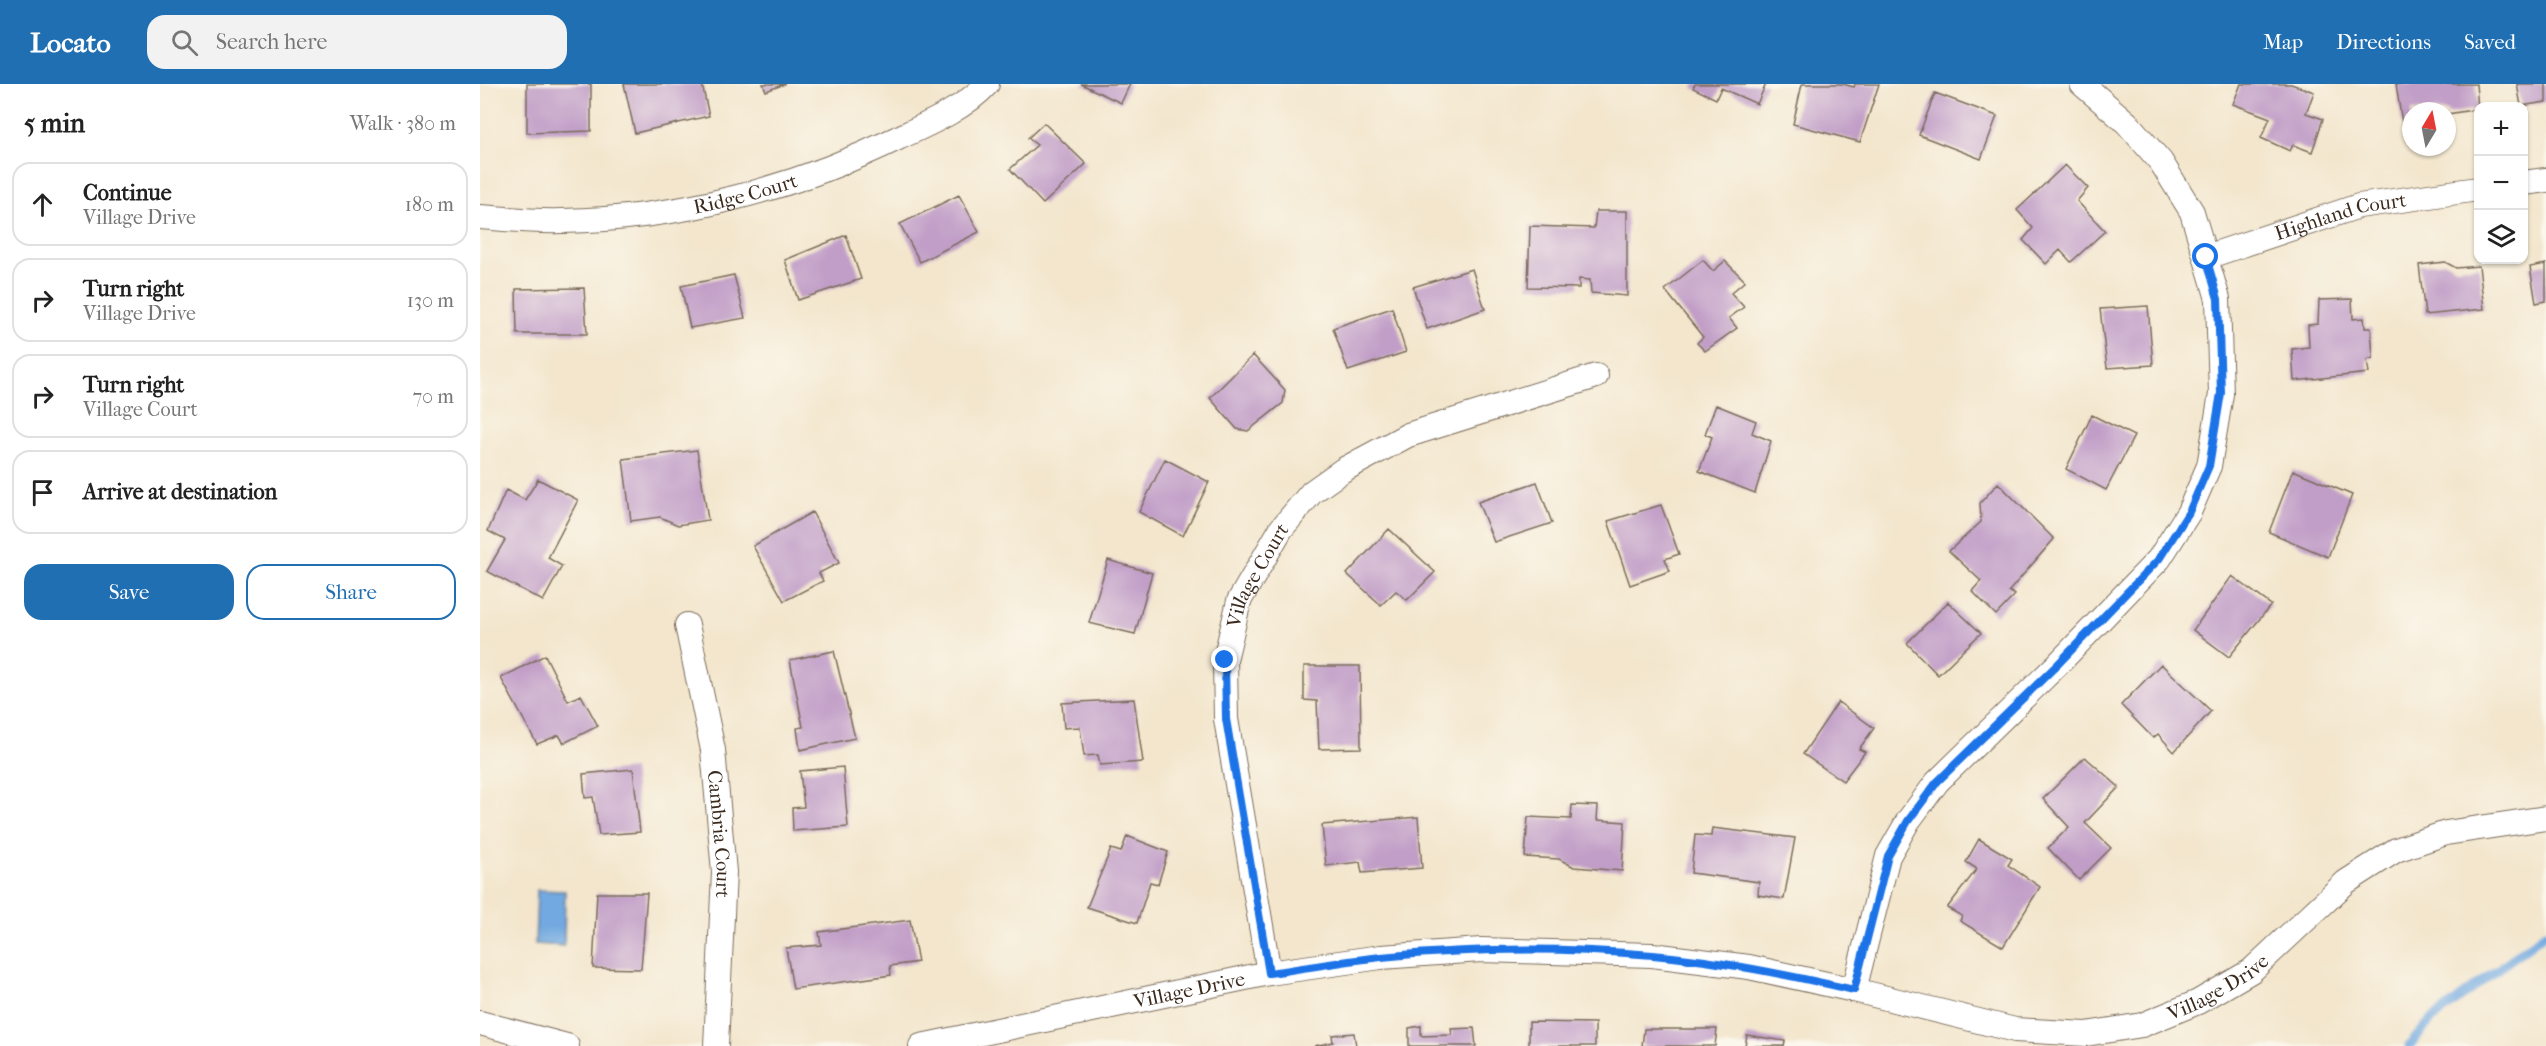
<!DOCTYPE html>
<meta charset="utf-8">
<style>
:root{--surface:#fff;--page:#f2f2f2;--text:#222;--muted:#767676;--line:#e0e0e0;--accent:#1f6fb2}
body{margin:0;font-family:"IM FELL French Canon",serif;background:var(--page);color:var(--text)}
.controls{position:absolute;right:18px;top:18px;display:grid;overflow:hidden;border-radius:12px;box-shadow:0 2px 4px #0004}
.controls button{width:54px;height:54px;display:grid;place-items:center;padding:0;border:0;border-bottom:2px solid var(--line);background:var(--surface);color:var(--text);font:30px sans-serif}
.compass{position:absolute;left:1922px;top:18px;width:54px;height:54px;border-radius:50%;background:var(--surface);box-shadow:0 2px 4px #0004;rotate:10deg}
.stop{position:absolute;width:18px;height:18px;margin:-14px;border:4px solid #1a73e8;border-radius:50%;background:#fff}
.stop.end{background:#1a73e8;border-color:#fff;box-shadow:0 2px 6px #0008}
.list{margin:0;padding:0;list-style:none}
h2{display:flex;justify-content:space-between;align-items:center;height:78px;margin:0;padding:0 24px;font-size:26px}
h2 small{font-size:20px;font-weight:400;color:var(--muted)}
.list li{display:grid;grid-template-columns:39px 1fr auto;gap:18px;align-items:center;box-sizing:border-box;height:84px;margin:0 12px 12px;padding:0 12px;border:2px solid var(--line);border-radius:18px}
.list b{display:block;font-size:22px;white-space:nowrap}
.list p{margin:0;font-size:20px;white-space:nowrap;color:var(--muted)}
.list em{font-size:20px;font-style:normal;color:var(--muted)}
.actions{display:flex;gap:12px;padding:18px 24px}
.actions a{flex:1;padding:14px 0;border:2px solid var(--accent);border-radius:18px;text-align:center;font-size:21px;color:var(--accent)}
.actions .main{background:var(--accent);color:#fff}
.icon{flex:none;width:33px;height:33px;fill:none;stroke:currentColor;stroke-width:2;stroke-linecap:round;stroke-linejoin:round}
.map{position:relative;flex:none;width:2066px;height:962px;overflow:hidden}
header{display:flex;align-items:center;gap:36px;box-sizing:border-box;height:84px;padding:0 30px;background:var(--accent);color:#fff}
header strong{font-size:28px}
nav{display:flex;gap:33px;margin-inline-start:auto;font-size:21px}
.search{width:420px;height:54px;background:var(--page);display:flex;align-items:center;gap:15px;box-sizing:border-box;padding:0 21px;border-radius:18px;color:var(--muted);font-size:22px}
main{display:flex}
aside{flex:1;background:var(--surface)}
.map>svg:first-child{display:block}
.water{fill:#71a9e0;stroke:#566a7f;stroke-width:1.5}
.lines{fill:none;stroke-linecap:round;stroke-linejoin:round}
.stream{stroke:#71a9e0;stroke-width:9}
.building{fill:#c19ec7}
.minor-casing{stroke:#7b6c5b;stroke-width:26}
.minor{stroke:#fff;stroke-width:24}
.route{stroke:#1a73e8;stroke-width:8}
.labels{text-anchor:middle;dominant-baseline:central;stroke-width:5;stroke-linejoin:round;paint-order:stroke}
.street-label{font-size:20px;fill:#3b2a1e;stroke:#fbf7ec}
</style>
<header>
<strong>Locato</strong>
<div class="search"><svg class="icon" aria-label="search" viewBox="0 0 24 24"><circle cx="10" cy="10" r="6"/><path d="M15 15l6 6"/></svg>Search here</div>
<nav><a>Map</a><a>Directions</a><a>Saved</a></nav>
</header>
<main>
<aside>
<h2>5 min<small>Walk · 380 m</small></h2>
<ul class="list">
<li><svg class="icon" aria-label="ahead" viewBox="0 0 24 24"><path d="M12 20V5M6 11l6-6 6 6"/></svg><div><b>Continue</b><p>Village Drive</p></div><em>180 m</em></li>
<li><svg class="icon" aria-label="right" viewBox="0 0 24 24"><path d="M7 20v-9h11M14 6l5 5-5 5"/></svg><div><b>Turn right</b><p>Village Drive</p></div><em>130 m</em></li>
<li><svg class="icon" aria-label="right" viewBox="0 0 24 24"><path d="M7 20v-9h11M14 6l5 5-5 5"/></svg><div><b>Turn right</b><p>Village Court</p></div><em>70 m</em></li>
<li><svg class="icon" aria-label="arrive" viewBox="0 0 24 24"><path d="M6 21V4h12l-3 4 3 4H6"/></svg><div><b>Arrive at destination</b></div></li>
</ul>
<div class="actions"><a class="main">Save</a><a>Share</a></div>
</aside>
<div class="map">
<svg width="2066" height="962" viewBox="0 0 2066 962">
<rect width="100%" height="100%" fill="#fbf7ec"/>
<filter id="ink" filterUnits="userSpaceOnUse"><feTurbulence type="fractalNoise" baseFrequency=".0167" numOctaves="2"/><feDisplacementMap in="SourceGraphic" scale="12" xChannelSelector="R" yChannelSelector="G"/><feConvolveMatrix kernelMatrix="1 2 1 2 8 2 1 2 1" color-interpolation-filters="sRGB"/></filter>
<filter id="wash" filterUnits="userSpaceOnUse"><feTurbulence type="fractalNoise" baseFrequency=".008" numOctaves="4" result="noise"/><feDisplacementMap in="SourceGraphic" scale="24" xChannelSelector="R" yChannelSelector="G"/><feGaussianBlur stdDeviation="1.35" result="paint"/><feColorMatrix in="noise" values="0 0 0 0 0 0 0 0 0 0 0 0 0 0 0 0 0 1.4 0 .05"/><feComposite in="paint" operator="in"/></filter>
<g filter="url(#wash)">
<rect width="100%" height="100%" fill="#f3e6cd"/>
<path class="water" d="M57,806l28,1 -1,55 -29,-2z"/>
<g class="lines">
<path class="stream" d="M1929,962l22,-26 115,-87"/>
</g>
<g id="blocks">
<path class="building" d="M47,0h64v47l-64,2z
M144,0h78l7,32 -74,17z
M283,0h22l-19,7z
M601,0h49l-9,19z
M1215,0h71l-9,20 -36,-16 -5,11 -23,-11z
M1322,0h41l11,3 1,-3h24l-19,58 -67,-18z
M1761,0h50l23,8 -8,21 17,6 -11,33 -19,-7 -3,6 -29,-13 9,-20 -37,-14z
M1916,0h80l2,25 -31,5v-3h-36v10l-9,2z
M2037,0h29v18l-25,4z
M1455,9l62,23 -16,43 -62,-24z
M564,39l42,41 -43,40 -33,-35 27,-24 -9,-7z
M1585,81l23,23 -11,13 28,30 -34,31 -11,-12 -14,14 -23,-24 10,-12 -16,-18z
M479,111l20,37 -59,30 -20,-38z
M1116,127h31v85l-36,-3 -1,-13 -11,-1v9l-51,-1 2,-61 64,2z
M366,151l15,44 -63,21 -13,-40z
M1223,176l10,11 12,-10 20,20 -14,12 13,14 -15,11 8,10 -32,23 -8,-8 6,-6 -38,-47z
M1965,178l11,6 23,-2 5,43 -59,6 -6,-50z
M2066,180v37l-10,2 -6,-36z
M992,185l13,40 -58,20 -14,-42z
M254,191l11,43 -55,10 -9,-42z
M104,204l3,46h-70l-1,-45z
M1872,215l1,20 11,-1 1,10h6l2,30 -6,2 2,13 -75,8 -2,-32 17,-2 -1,-22 10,-1 1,-24z
M1668,222l5,59 -46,3 -7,-59z
M912,224l14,44 -58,19 -15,-43z
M773,271l32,35 -2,13 -35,28 -11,-2 -27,-31z
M1236,321l40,16 -4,12 19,8 -16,52 -56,-22 13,-34 -7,-3z
M1612,331l42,21 -28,54 -40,-21z
M217,366l11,70 -30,5 -18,-8 -29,4 -8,-62z
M685,375l44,23 -26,54 -44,-24z
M1813,386l59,25 -24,62 -59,-25z
M58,395l40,21 -30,58 14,8 -19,35 -56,-30 18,-31 -17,-9 18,-41 19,10z
M1057,398l15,41 -58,19 -16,-40z
M1518,399l56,56 -45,52 6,4 -19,20 -24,-24 9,-10 -32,-30 32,-29 -1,-19z
M1181,421l18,49 -14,5 5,12 -40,14 -22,-64z
M332,428l27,51 -20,10 4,8 -39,20 -31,-55z
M909,445l46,43 -28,28 -11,-9 -15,14 -34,-31z
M628,476l44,13 -17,61 -46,-11z
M1752,492l39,29 -42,52 -36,-27z
M1468,518l33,31 -43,42 -31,-32z
M354,567l21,87 -55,12 -3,-22 6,-1 -13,-67z
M65,571l23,46 13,-6 17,31 -34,17 -5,-8 -22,9 -36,-66z
M1681,580l50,47 -37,41 -16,-18 -5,4 -32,-33z
M824,582h56l1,82 -42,1 -2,-48 -13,-1z
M654,615l9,63 -43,3 -2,-10 -14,1 -4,-29 -16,1 -2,-25z
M1358,618l36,26 -15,21 6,3 -22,29 -40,-27z
M1605,673l34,30 -34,36 26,25 -32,32 -31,-32 21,-21 -26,-28z
M363,683l5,60 -55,4 -1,-23 12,-1 -4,-36z
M153,685l7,63 -41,3 -6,-38 -8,1 -2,-24z
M1092,721l26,1 -1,14 28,2 -3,49 -48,-4 -15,-8 -34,-2 3,-40 43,2z
M938,733l4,51 -60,5 -2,-11 -34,4 -4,-41z
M1232,744l83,10 -11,61 -26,-4 1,-13 -68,-9 4,-38 16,1z
M647,752l41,16 -10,32 -8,-2 -13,41 -50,-16 24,-58 10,3z
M1499,755l33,20 -4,6 32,22 -37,60 -43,-26 2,-5 -15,-8 30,-39 -11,-7z
M117,809h50l-6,76 -48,-1z
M430,836l8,42 -28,4 1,9 -98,14 -7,-41 35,-3 -2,-13z
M1049,938l66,1v23h-66z
M941,942v10l31,-1 -1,-6 23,-1 2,18h-67v-18z
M1164,945h73l-2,17h-73z
M874,949l2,13h-42l19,-4 -1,-7z
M1267,951l38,6 -1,5h-39z"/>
</g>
</g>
<g filter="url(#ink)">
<use href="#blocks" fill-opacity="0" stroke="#7b6c5b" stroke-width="1.5"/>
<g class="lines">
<defs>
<g id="minor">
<path d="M2044,99l22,-3"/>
<path id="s1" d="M0,133c27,2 55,5 82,4 116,-2 231,-32 336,-83 30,-14 66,-29 89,-54"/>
<path id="s2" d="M1726,173l153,-51 119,-17"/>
<path id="s3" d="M207,541l26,125 11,122 -8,174"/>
<path id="s4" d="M789,889l-43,-254 -1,-59 14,-59 42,-72 31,-37 31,-22 65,-35 188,-59"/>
<path d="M1374,906l34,-134 20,-35 29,-39 121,-118 101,-105 30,-47 20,-46 12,-72 -3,-95 -26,-87 -31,-50 -34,-39 -45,-39"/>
<path d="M0,939l87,23"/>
<path id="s5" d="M441,962l348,-73 112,-16 100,-7 171,5 97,12 105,23 161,40 71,4 56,-9 56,-23 53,-31 95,-89 50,-32 50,-17 100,-15"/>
</g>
</defs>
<use href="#minor" class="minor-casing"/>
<use href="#minor" class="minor"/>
</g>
</g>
<g class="lines" filter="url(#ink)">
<path class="route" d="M745,576l1,59 43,254c37,-5 75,-12 112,-16 89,-9 184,-10 272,-2 68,6 135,20 201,35l34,-134 20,-35 29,-39 121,-118 101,-105 30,-47 20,-46 12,-73 -3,-94 -12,-42"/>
</g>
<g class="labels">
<g class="street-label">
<text stroke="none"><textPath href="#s1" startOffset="268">Ridge Court</textPath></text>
<text stroke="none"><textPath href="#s2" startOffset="141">Highland Court</textPath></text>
<text stroke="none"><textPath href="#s4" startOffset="408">Village Court</textPath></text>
<text stroke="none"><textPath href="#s3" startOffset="212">Cambria Court</textPath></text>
<text stroke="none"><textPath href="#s5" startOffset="1324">Village Drive</textPath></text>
<text stroke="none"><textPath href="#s5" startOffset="274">Village Drive</textPath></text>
</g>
</g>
</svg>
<div class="controls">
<button>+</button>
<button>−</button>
<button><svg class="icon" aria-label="layers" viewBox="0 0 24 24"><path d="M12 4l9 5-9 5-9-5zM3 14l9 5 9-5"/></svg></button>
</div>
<svg class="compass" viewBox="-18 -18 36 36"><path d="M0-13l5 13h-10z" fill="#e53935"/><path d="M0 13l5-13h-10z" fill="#767676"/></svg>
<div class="stop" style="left:1726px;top:173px"></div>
<div class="stop end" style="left:745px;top:576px"></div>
</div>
</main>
